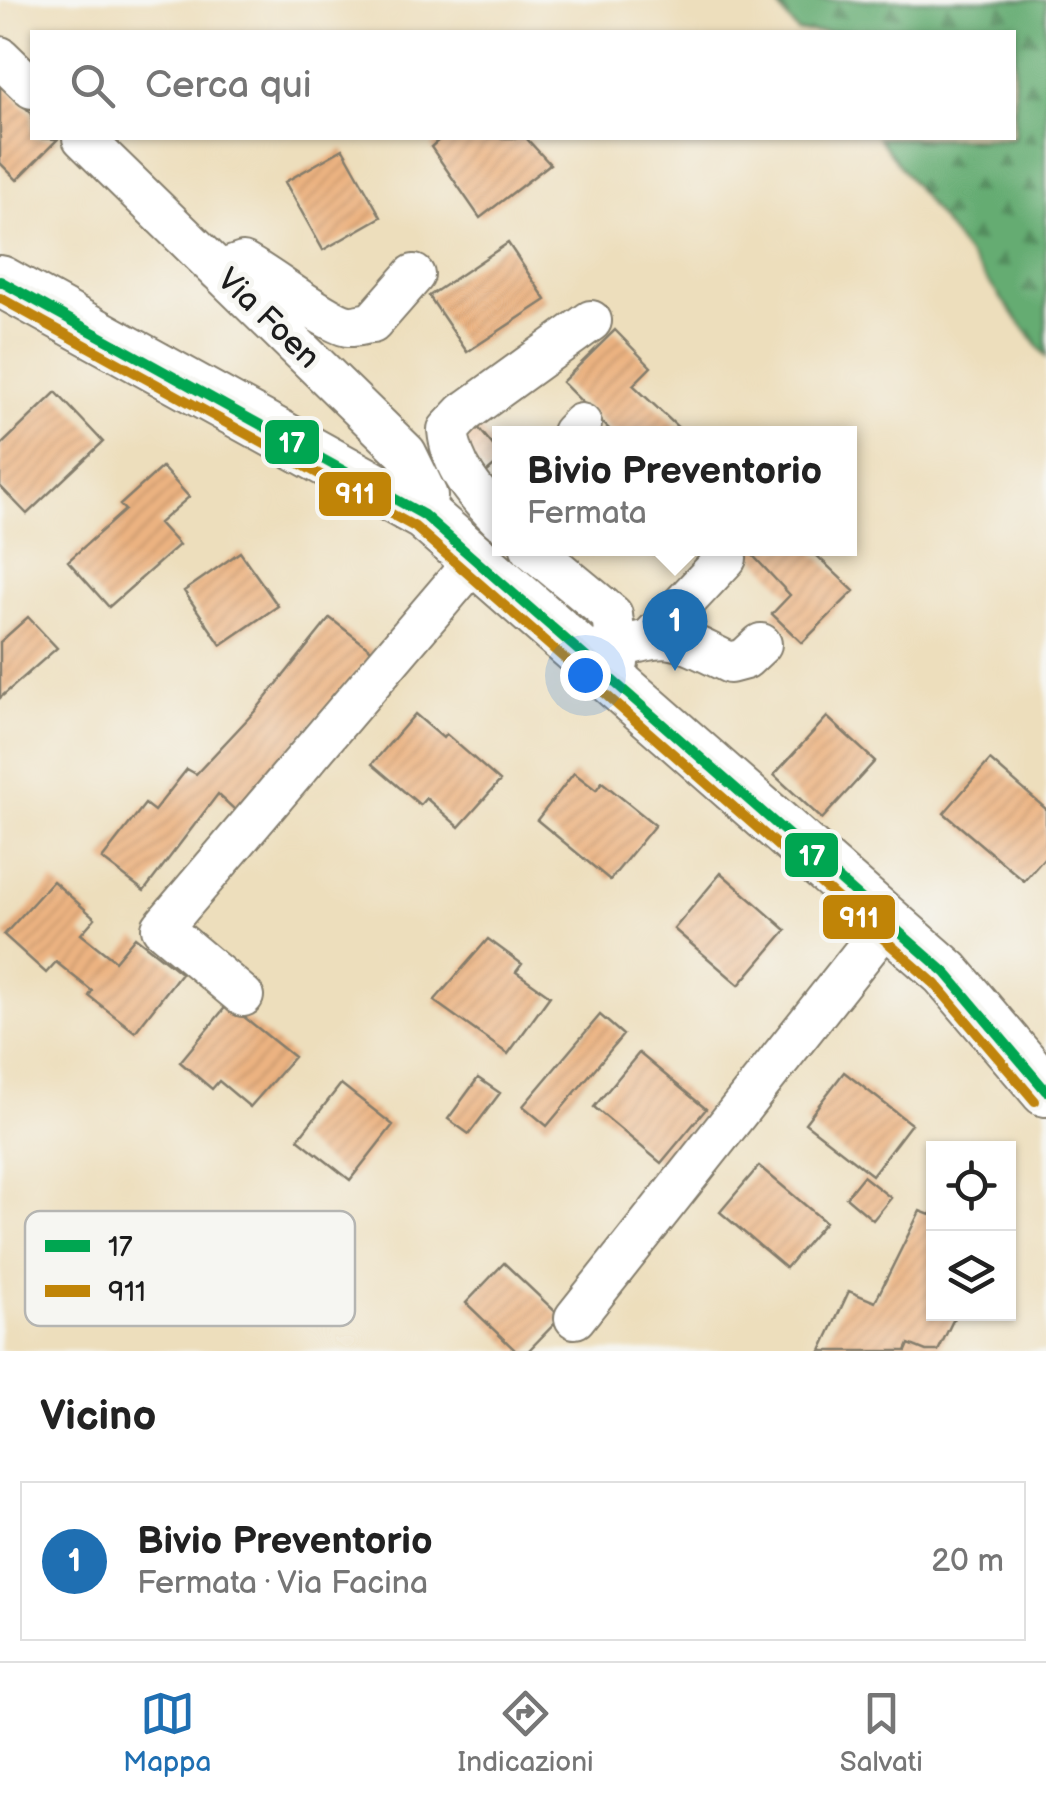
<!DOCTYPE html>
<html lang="it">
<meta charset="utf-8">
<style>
:root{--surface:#fff;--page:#f2f2f2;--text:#222;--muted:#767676;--line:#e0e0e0;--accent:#1f6fb2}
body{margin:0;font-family:"Balsamiq Sans",sans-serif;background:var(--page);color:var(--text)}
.controls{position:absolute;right:30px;bottom:30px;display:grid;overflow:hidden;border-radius:0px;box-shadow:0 2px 8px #0004}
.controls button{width:90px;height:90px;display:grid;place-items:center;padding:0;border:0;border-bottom:2px solid var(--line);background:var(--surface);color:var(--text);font:50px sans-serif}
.you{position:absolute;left:585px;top:675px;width:35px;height:35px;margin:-25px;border:8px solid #fff;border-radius:50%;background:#1a73e8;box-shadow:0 0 0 15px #1a73e833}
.badge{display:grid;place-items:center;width:65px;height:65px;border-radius:50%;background:var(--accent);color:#fff;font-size:32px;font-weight:700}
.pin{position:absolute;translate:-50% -82px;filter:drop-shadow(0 2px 5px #0008)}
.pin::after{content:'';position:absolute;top:52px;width:35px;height:30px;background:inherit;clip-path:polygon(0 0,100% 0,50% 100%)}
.popup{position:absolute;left:492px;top:426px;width:365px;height:130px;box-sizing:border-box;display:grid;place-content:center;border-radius:0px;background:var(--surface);filter:drop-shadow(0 2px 8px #0005);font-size:32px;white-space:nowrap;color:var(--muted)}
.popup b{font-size:38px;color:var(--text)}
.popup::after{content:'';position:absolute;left:50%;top:100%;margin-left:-20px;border:20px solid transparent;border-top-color:var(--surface)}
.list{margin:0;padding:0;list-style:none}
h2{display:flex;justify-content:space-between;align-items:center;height:130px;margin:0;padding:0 40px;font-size:42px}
h2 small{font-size:32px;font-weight:400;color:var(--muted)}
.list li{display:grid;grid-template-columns:65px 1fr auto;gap:30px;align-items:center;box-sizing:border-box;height:160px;margin:0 20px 20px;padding:0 20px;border:2px solid var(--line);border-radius:0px}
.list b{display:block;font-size:38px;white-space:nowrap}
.list p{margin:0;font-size:32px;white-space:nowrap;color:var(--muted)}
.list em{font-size:32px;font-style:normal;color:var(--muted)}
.icon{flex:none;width:55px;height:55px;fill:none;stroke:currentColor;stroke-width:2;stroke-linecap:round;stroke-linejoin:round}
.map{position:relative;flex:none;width:1046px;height:1351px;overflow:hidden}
.search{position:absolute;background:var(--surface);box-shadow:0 2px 8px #0004;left:30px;right:30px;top:30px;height:110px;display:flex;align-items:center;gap:25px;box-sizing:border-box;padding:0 35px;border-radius:0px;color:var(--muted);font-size:38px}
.sheet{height:310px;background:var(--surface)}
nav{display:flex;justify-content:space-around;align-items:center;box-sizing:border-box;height:140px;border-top:2px solid var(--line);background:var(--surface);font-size:28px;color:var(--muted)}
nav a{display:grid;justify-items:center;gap:5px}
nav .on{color:var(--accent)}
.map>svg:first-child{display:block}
.forest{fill:url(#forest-firs);stroke:#406447;stroke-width:2.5}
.building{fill:url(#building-hatch)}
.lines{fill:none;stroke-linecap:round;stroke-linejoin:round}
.minor-casing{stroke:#847d6c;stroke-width:44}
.major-casing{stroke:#847d6c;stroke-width:54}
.minor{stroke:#fff;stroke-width:40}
.major{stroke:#fff;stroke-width:50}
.bus-1-casing{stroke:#f6f6f2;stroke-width:18}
.bus-2-casing{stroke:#f6f6f2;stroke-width:18}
.bus-1{stroke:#00a651;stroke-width:10}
.bus-2{stroke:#c08407;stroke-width:10}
.labels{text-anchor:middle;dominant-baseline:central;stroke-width:10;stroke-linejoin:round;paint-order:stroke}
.street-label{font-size:32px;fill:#1c1c1c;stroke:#f6f6f2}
.key{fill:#f6f6f2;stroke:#b5b5b2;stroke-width:2.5}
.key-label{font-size:28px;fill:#1c1c1c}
.line-badge{stroke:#f6f6f2;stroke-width:4}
.badge-label{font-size:28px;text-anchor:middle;font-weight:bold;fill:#fff}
</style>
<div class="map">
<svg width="1046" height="1351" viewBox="0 0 1046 1351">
<defs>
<pattern id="forest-firs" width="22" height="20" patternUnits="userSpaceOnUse" patternTransform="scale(2.5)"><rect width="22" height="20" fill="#65ac72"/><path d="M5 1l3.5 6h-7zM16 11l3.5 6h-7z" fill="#528b5d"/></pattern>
<pattern id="building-hatch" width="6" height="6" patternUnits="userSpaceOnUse" patternTransform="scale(2.5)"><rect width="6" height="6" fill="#ecb381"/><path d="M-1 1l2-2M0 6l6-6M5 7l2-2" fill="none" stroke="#ca996f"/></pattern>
</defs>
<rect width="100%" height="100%" fill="#f6f6f2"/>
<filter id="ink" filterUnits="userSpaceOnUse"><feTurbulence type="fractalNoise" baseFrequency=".01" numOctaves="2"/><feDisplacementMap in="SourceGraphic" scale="20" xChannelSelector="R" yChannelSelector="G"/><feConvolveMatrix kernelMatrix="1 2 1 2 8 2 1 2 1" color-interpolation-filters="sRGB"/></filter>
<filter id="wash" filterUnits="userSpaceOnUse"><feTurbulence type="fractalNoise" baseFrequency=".0048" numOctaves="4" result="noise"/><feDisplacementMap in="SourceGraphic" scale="40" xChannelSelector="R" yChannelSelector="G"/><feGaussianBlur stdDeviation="2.25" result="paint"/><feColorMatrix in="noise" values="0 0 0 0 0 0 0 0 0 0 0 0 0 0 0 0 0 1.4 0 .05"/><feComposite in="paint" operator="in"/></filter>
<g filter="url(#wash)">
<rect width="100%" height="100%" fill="#eddebc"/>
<path class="forest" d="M773,0h273v357l-168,-219h136v-106h-216z"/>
<g id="blocks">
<path class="building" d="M0,82l32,32v24l26,1 -41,41 -17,-17z
M441,138h85l24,26 -70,54 -49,-71z
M343,149l38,68 -58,33 -38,-68z
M508,243l38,57 -79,52 -38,-56z
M615,330l36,37 -18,18 51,48h-71l-51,-51z
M56,392l47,50 -76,72 -27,-28v-40z
M477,426l23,28v7l-14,12 -27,-32z
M162,467l27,30 -30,26 20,22 -70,62 -41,-46 57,-51 -5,-5z
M746,548h72l-4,5 40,38 -52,52 -30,-29 18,-19z
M240,552l38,54 -57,39 -37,-54z
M28,617l29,31 -57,50v-56z
M330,618l44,34 -138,159 -18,-17 -74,97 -42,-32 43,-55 9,7 33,-42 9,5 60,-64z
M415,714l28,24 3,-4 54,47 -41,46 -33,-29 -6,7 -48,-41z
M827,717l48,44 -53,58 -48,-44z
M990,760l56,49v47l-22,25 -80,-68z
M574,773l22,17 6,-8 53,43 -45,55 -73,-60z
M721,873l65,57 -47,55 -65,-56z
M53,881l42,37 -14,16 34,27 20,-24 46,36 -46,59 -46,-36 3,-5 -36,-29 -10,11 -42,-38z
M488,939l34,25 -6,8 34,24 -42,58 -74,-53z
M228,1004l66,53 -44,50 -31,-26 -7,8 -32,-27z
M600,1015l23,20 -76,91 -24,-20z
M639,1053l67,56 -45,54 -67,-56z
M844,1072l67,52 -39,51 -67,-52z
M478,1078l22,15 -31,41 -21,-15z
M341,1084l52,41 -43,55 -52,-41z
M759,1166l66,56 -39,46 -66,-56z
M863,1176l28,22 -18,22 -27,-23z
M934,1208v106h22l-18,37h-12l-17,-7 -3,7h-85l28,-60 26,11 45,-91 10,4z
M504,1263l57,54 -33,34h-12l-50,-48z"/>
</g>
</g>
<g filter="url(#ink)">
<use href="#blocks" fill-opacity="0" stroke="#847d6c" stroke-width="2.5"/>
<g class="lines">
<defs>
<path id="minor" d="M0,57l32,31
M83,138l323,315 21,43 -3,19
M219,271l24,-8c25,13 83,59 105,63 7,1 18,-3 24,-3l42,-48
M572,433l9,-9
M500,519c-25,-25 -49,-53 -52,-89l16,-17 127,-92
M531,548l81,67 6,48 -10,14
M652,637l74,-79
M619,648c55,-19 61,-8 111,15l15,-4 16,-15
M243,996l-81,-68 313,-368
M575,1318l313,-396"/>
<path id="major" d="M0,281l424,234 522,458 100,118"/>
</defs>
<use href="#minor" class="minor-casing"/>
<use href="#major" class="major-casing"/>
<use href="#minor" class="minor"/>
<use href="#major" class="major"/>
<defs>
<path id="bus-1" d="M0,281l424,234 522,458 100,118"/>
<path id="bus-2" d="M0,298l415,229 520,457 100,117"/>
</defs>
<use href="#bus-1" class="bus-1-casing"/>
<use href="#bus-2" class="bus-2-casing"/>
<use href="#bus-1" class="bus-1"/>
<use href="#bus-2" class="bus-2"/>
</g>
</g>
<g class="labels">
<g class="street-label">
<text transform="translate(268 319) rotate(44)">Via Foen</text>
</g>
</g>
<rect x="25" y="1211" width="330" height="115" rx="15" class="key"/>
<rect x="45" y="1240" width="45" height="12" fill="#00a651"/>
<rect x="45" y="1285" width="45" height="12" fill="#c08407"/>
<g class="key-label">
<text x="108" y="1256">17</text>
<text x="108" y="1301">911</text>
</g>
<g class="line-badge">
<rect x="263" y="418" width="58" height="48" rx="10" fill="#00a651"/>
<rect x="317" y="470" width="76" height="48" rx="10" fill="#c08407"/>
<rect x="783" y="831" width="57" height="48" rx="10" fill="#00a651"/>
<rect x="821" y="893" width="76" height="48" rx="10" fill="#c08407"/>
</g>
<g class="badge-label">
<text x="292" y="452">17</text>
<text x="355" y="503">911</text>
<text x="812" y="865">17</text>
<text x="859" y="927">911</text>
</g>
</svg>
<div class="controls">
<button><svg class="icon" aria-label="locate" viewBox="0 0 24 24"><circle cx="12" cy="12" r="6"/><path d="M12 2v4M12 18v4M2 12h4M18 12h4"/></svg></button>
<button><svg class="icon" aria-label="layers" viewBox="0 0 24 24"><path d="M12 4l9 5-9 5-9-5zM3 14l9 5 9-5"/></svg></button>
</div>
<div class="you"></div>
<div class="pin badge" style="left:675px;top:671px">1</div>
<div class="popup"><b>Bivio Preventorio</b>Fermata</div>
<div class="search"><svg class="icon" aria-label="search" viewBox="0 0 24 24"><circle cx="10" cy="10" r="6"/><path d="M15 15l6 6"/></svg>Cerca qui</div>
</div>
<section class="sheet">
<h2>Vicino<small></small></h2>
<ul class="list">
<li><span class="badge">1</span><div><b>Bivio Preventorio</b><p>Fermata · Via Facina</p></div><em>20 m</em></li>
</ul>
</section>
<nav>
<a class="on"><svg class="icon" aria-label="map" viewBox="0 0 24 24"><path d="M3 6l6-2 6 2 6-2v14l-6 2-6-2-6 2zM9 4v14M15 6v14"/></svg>Mappa</a>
<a><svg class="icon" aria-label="directions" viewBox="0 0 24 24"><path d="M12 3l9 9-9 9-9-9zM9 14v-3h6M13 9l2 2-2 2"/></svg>Indicazioni</a>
<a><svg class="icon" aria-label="saved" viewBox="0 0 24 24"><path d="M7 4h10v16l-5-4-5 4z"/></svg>Salvati</a>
</nav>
